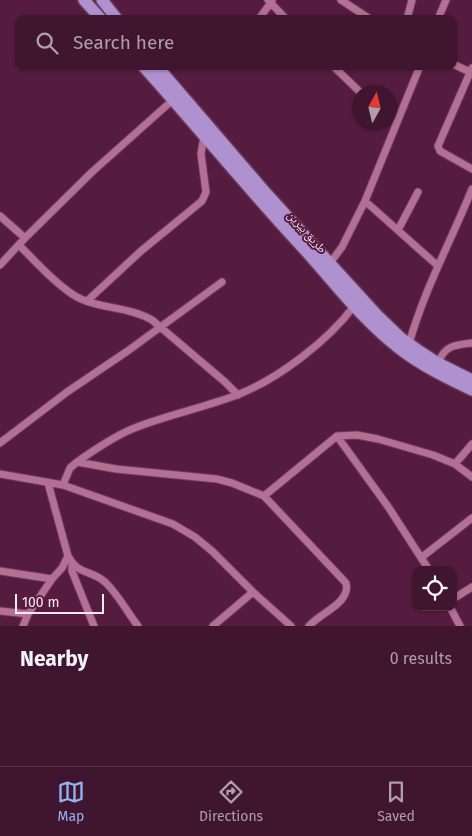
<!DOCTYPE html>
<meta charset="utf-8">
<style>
:root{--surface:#401530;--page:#4b223c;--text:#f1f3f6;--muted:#ae9fab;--line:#59344c;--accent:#95b2f1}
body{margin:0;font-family:"Fira Sans","Noto Naskh Arabic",sans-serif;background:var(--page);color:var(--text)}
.controls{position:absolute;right:15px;bottom:15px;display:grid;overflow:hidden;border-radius:10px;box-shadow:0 1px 4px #0004}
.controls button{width:45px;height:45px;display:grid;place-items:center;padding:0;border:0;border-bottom:1px solid var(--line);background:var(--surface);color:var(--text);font:25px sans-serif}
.compass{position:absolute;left:352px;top:85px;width:45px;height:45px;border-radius:50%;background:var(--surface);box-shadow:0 1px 4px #0004;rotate:8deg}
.scale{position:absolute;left:15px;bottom:12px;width:89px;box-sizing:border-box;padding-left:5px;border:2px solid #fee7f2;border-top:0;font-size:14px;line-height:18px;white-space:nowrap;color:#fee7f2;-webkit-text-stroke:4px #561c40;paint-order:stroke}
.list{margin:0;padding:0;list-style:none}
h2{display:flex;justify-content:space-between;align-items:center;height:65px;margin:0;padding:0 20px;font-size:21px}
h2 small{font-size:16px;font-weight:400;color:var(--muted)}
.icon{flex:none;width:28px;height:28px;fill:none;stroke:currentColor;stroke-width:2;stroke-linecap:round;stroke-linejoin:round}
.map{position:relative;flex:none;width:472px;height:626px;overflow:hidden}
.search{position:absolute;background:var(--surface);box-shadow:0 1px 4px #0004;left:15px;right:15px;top:15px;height:55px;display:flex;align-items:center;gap:12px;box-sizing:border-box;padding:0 18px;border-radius:10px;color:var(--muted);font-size:19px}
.sheet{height:140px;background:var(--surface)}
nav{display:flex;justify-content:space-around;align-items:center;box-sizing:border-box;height:70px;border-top:1px solid var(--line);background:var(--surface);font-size:14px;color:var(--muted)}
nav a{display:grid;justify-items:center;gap:2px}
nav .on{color:var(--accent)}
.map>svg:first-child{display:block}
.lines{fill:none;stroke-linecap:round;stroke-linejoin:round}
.minor-casing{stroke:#6c3c5b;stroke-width:9}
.primary-casing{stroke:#6c3c5b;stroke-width:14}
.minor{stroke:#b36f94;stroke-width:7}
.primary{stroke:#af91cf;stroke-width:11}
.labels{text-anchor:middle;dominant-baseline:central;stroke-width:4;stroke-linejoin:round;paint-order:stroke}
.street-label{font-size:12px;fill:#fee7f2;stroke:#561c40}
</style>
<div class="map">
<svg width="472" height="626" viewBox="0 0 472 626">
<rect width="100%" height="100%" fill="#561c40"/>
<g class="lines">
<defs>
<path id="minor" d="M268,0l18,19
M341,0l29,19
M259,19l13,-18
M407,19l5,-19
M438,19l8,-19
M453,64l17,8
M333,66l27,26
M472,68l-34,78 2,5 32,18
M365,201l73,65
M0,216l25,22
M398,230l20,-38
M19,245c15,15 43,46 62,54 22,10 49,8 71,21l73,62 13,13
M330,263l12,-16 23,-46 55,-135
M0,265l25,-27 67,-66 83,-74
M87,301l54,-50 61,-50 4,-9 -5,-38 3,-18
M409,344c15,-54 42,-103 63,-155
M438,363c7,-18 17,-18 34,-20
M337,436l52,72 40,62
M0,443l67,-51 62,-42 93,-68
M77,462c17,-12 36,-25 55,-33 34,-14 71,-21 105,-34 41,-16 91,-54 117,-89
M455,464l17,-20
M0,474l63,11 110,39 22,13 17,14 41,41 38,34
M63,485l7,-17 7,-6 39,7 101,10 15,4 32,13 82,87c5,20 -26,30 -37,43
M264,496l73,-60 20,-1 21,4 55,16 22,9 17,13
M68,556c11,20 22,13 37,26 12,11 23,31 33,44
M422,557l50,-39
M72,564v7l22,55
M0,571l52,8
M453,599l19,-12
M450,607l10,19
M0,611l28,3
M23,626l5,-12 24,-35 10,-11 6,-12 -20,-73
M213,626l40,-34"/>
<path id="primary" d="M84,0l17,19
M102,0l15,19
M143,66c54,60 105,123 160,182 31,34 60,73 97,101 22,17 47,29 72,41
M157,66l109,127 111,122 24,23 14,10 23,15 34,17"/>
</defs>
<use href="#minor" class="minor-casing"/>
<use href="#primary" class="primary-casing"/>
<use href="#minor" class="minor"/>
<use href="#primary" class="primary"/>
</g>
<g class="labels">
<g class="street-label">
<text transform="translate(307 232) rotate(48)">طريق بيرين</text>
</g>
</g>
</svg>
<div class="controls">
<button><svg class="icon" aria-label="locate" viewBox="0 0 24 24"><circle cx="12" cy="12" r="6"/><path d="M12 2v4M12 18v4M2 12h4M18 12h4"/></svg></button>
</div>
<svg class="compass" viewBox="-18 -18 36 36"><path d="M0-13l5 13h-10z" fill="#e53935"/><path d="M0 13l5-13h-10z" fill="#ae9fab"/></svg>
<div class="scale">100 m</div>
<div class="search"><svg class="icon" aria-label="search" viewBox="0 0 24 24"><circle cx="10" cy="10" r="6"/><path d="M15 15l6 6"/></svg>Search here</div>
</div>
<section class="sheet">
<h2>Nearby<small>0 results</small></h2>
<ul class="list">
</ul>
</section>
<nav>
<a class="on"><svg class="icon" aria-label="map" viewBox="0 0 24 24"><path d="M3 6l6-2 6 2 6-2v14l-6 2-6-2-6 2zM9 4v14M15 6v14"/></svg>Map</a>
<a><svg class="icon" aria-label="directions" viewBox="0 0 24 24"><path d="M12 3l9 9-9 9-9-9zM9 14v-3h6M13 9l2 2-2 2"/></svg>Directions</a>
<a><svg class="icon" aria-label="saved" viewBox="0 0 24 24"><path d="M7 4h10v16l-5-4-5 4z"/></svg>Saved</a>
</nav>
